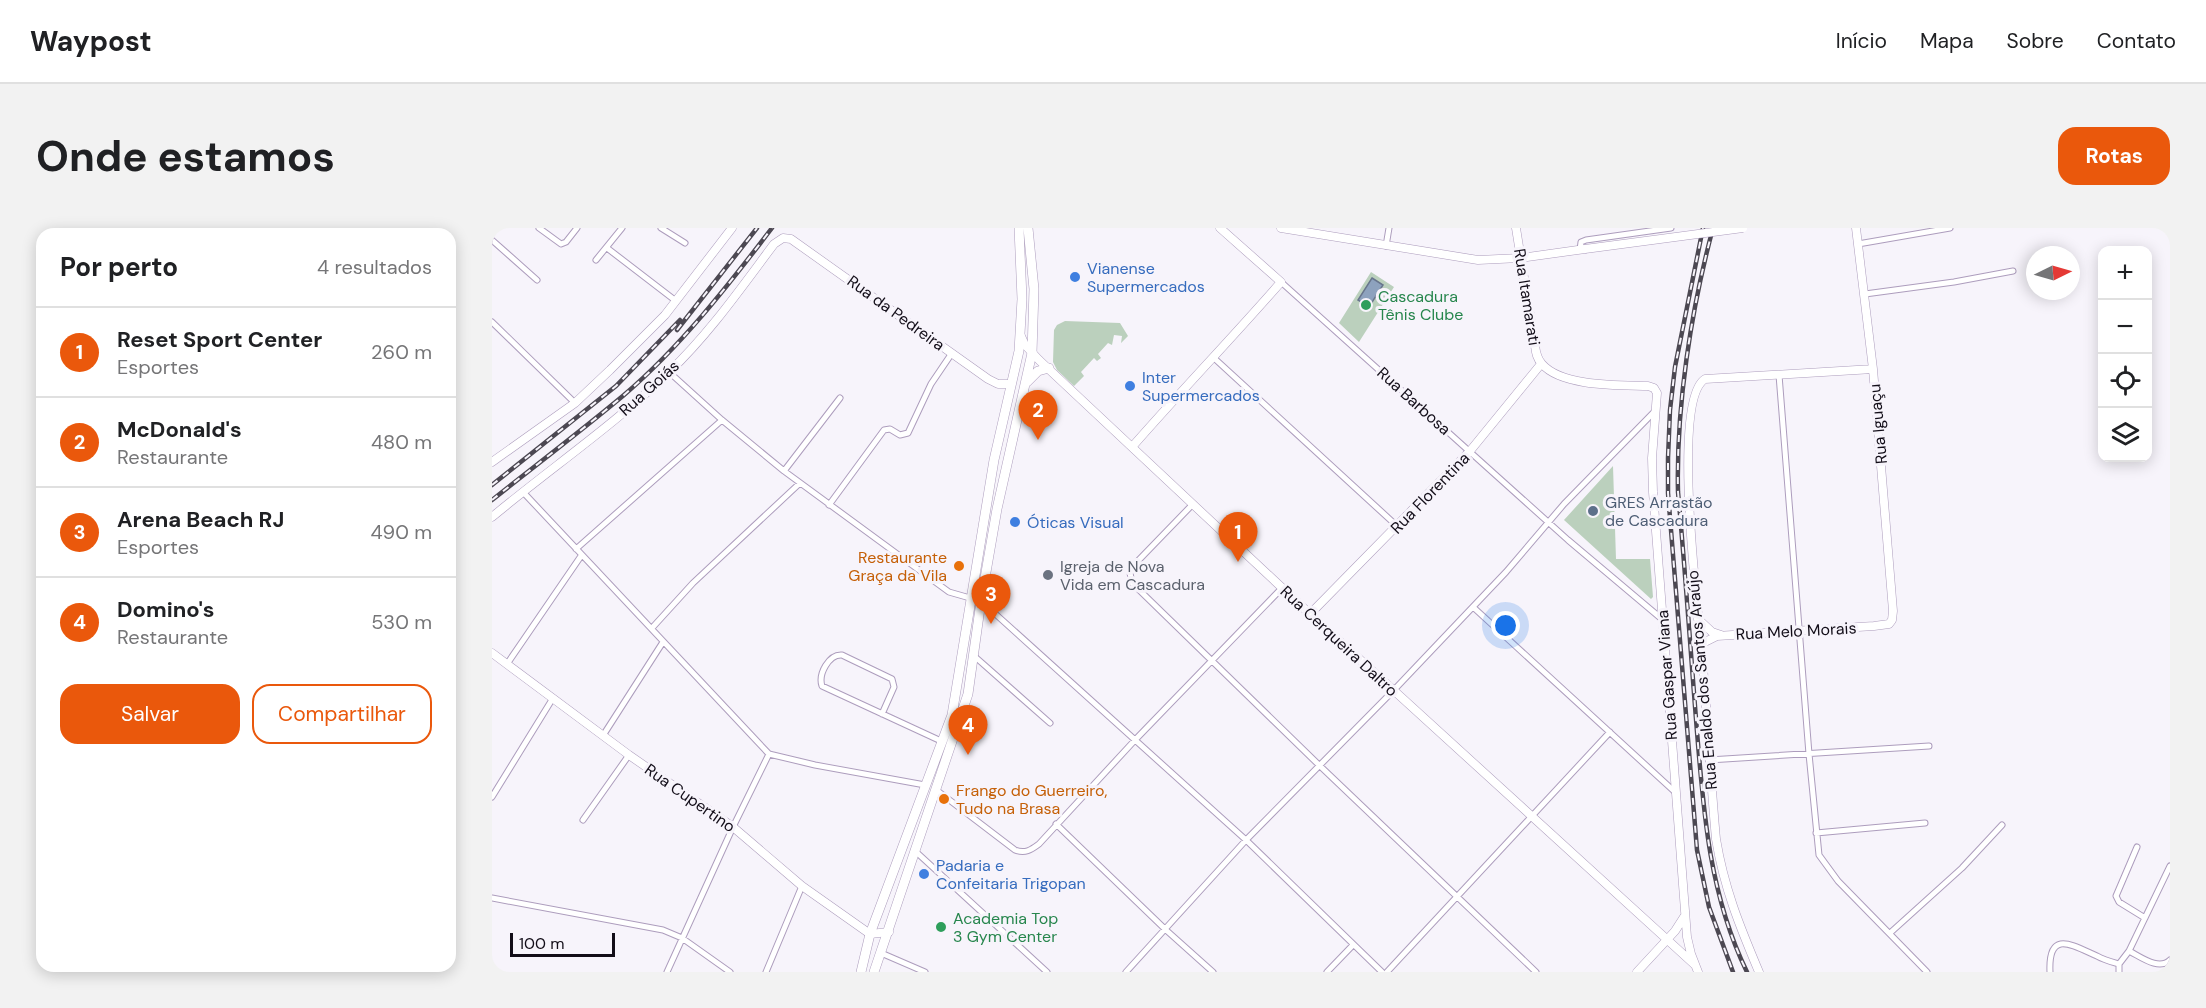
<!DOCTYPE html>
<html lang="pt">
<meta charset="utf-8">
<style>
:root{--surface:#fff;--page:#f2f2f2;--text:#202124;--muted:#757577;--line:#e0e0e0;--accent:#ea580c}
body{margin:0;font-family:"DM Sans",sans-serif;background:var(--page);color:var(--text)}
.controls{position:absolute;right:18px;top:18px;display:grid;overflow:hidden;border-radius:12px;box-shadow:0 3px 15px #0003}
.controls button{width:54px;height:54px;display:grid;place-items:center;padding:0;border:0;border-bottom:2px solid var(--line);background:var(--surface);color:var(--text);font:30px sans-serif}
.compass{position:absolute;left:1534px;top:18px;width:54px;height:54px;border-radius:50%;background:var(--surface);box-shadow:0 3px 15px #0003;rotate:85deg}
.scale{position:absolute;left:18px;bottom:15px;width:105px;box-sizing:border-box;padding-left:6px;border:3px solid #120d18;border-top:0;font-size:16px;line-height:21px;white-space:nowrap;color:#120d18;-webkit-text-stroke:4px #f7f4fb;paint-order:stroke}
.you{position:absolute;left:1014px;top:398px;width:21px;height:21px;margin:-15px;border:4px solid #fff;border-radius:50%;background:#1a73e8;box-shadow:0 0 0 9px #1a73e833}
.badge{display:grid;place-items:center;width:39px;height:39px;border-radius:50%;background:var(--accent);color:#fff;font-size:20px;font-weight:700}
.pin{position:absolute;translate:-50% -50px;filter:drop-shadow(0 2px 3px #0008)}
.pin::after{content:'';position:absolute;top:32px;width:21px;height:18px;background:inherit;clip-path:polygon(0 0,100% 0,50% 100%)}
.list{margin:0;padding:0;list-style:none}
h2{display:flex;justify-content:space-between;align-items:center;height:78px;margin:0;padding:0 24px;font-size:26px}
h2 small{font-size:20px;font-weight:400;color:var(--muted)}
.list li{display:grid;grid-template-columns:39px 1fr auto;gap:18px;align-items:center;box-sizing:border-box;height:90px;padding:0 24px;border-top:2px solid var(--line)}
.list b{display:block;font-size:22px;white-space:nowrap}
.list p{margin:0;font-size:20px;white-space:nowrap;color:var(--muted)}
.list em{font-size:20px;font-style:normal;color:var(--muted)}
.actions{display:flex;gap:12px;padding:18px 24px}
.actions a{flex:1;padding:14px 0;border:2px solid var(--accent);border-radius:18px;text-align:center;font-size:21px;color:var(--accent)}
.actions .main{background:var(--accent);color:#fff}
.icon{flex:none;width:33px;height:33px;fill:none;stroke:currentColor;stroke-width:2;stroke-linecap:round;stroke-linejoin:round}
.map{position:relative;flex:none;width:1678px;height:744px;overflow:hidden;border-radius:18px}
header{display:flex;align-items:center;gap:36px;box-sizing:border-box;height:84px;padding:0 30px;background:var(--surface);border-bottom:2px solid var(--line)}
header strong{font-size:28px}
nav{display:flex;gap:33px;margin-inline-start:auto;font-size:21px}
.intro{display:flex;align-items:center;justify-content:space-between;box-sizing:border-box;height:144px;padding:0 36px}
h1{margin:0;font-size:42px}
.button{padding:15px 27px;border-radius:18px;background:var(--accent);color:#fff;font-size:21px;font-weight:700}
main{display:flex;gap:36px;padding:0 36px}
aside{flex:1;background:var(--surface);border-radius:18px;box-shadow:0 3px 15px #0003}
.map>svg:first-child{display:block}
.green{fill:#bbd0bd}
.water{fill:#8da2be;stroke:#68758c;stroke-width:1.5}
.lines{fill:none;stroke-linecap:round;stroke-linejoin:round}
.street-casing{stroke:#ad9dbd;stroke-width:7}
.secondary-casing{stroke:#ad9dbd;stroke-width:9}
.primary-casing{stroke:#ad9dbd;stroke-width:10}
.street{stroke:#fff;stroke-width:5}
.secondary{stroke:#fff;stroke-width:8}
.primary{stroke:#fff;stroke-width:9}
.rail-casing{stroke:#4c4852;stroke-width:4.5}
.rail{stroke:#f7f4fb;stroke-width:2;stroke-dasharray:7;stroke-linecap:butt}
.secondary-bridge-casing{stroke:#ad9dbd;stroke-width:9;stroke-linecap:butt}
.secondary-bridge{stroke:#fff;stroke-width:8}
.shop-dot{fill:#3f7fe0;stroke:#f7f4fb;stroke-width:2}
.leisure-dot{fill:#2e9e5b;stroke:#f7f4fb;stroke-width:2}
.service-dot{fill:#5c6f8a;stroke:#f7f4fb;stroke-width:2}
.food-dot{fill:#e8710a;stroke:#f7f4fb;stroke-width:2}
.worship-dot{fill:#6b7280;stroke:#f7f4fb;stroke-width:2}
.labels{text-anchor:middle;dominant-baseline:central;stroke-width:6;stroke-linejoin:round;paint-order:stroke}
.shop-label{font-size:16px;fill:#366cbe;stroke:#f7f4fb;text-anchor:start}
.leisure-label{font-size:16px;fill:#27864d;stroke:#f7f4fb;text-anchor:start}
.street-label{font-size:16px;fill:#120d18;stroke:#f7f4fb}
.service-label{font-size:16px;fill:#4e5e75;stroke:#f7f4fb;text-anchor:start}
.food-label{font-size:16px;fill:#c56008;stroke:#f7f4fb;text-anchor:end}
.worship-label{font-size:16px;fill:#5b616d;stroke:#f7f4fb;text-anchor:start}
</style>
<header>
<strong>Waypost</strong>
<nav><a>Início</a><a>Mapa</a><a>Sobre</a><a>Contato</a></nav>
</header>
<div class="intro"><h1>Onde estamos</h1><a class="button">Rotas</a></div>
<main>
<aside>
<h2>Por perto<small>4 resultados</small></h2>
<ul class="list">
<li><span class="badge">1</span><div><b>Reset Sport Center</b><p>Esportes</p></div><em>260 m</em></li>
<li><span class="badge">2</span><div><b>McDonald's</b><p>Restaurante</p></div><em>480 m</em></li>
<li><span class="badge">3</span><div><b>Arena Beach RJ</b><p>Esportes</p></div><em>490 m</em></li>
<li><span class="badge">4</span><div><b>Domino's</b><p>Restaurante</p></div><em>530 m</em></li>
</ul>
<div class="actions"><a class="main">Salvar</a><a>Compartilhar</a></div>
</aside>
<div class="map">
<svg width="1678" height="744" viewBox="0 0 1678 744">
<rect width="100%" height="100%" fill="#f7f4fb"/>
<path class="green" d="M879,44l23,15 -35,55 -20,-19z
M573,93l55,2 8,13 -7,7 1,-7 -8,-1 -2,10 -4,-2 -10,11 3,4 -4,3 -3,-3 -13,14 3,4 -10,10 -17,-16 -4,-8 1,-32 3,-5z
M1121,238l3,93h34l3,38 -2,2 -87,-79z"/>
<path class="water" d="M880,50l11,7 -14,22 -11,-7z"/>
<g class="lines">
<defs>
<path id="street" d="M47,0l22,16 5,-2 11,-14
M169,0l24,15
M0,12l45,40
M1366,16l92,-16
M894,18l3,-18
M115,20l69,53
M1088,22l1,-8 5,-2 85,-12
M104,32l26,-32
M789,54l287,258 95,80
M1373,66l89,-12 59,-11
M0,94l83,81
M722,130l183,168
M177,144l53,48 62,51 165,121 21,6
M1287,147l30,379 10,101 19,26 89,91
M292,243l56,-73
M31,264l246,262 46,11 110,20
M337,277l55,-75 6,-1 10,6 8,-2 23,-49 21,-31
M700,277l-59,61 -3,7 2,10 187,182 217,207
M84,321l146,-129
M489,373l265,239 136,132
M981,379l202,185
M160,400l41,-45 107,-100
M481,427l77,68
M15,436l74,-108
M390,486l12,-27 -2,-8 -50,-24c-13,-1 -24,19 -20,31l119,55
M112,506l59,-92
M1217,532l220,-14
M443,561l80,61c10,4 16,0 24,-6l96,-104 147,-152
M0,569l61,-99
M91,592l46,-65
M564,596l110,106 47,42
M1324,605l109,-10
M1645,619l-21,49 3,6 26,16
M422,622l133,122
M0,670l171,32 19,8 48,34
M1398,705l72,-65 40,-43
M1637,723c12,6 30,20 41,9
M389,725l44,19
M175,744l66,-145 36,-73
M274,744l36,-86
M634,744l120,-132 147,-149 113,-119 58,-68 92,-94
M835,744l26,-27
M895,744l223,-240
M1558,744c-2,-43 22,-27 47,-16 7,4 15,6 22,8
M1627,744v-8l10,-13 41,-85"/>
<path id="secondary" d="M789,0l197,32 42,-2 65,-9
M1024,0l19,118c1,7 2,13 7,18 20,23 78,21 106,22l6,2 3,5 -5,65 1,34 34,445 4,17 7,18
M529,108l4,9 14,15 271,254 385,351
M640,219c49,-56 100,-109 149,-165l-61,-54
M0,234l83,-59 35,-33 55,-55 67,-87
M0,289c59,-49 122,-92 177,-145 40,-38 72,-84 105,-128l9,-6 8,1 197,140 10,5h13
M818,386l160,-163 71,-87
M1206,391l14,13 9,3
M1209,416l16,-8 157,-10 15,-2 3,-4 1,-9 -20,-242 -17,-141
M0,425l137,102 104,72 69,59 68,48 19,-2
M1145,744l38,-41 9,-14
M1267,744c-19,-45 -35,-84 -43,-133 -6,-65 -9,-130 -15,-196 -4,-40 -29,-244 4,-264l168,-10"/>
<path id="primary" d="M535,154l11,-11 11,-3
M369,744l9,-38 82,-219 42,-255 25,-109 3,-52 -3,-71
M382,744l94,-278 13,-93 16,-92 35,-156 2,-64 -6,-61"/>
</defs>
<use href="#street" class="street-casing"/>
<use href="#secondary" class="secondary-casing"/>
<use href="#primary" class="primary-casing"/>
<use href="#street" class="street"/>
<use href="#secondary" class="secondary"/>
<use href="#primary" class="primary"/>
<defs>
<path id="rail" d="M1211,0l-28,139 -5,43 -2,48v35l29,357 12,57 24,65
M1221,0c-22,82 -37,179 -35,264 7,76 12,151 18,227 7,87 12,173 51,253
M185,102l80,-102
M0,257l124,-99 64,-66
M0,272c44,-35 89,-69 132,-105 56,-48 103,-108 148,-167"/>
</defs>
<use href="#rail" class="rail-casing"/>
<use href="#rail" class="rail"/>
<defs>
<path id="secondary-bridge" d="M1093,21l158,-21"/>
</defs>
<use href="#secondary-bridge" class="secondary-bridge-casing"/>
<use href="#secondary-bridge" class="secondary-bridge"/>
</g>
<g class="shop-dot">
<circle cx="583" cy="49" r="6"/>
<circle cx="638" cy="158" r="6"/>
<circle cx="523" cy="294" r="6"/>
<circle cx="432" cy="646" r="6"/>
</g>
<g class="leisure-dot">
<circle cx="874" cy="77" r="6"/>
<circle cx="449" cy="699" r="6"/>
</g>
<circle class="service-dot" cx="1101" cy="283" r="6"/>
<g class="food-dot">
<circle cx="467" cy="338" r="6"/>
<circle cx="452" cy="571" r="6"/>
</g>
<circle class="worship-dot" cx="556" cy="347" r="6"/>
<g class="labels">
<g class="shop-label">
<text x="595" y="40">Vianense<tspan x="595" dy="18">Supermercados</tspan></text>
<text x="650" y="149">Inter<tspan x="650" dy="18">Supermercados</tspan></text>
<text x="535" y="294">Óticas Visual</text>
<text x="444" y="637">Padaria e<tspan x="444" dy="18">Confeitaria Trigopan</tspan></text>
</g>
<g class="leisure-label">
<text x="886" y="68">Cascadura<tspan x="886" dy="18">Tênis Clube</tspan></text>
<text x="461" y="690">Academia Top<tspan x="461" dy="18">3 Gym Center</tspan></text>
</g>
<g class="street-label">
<text transform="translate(1035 69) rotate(81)">Rua Itamarati</text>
<text transform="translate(404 85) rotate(36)">Rua da Pedreira</text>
<text transform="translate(157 160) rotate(-42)">Rua Goiás</text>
<text transform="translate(922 173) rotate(42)">Rua Barbosa</text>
<text transform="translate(1386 196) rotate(-95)">Rua Iguaçu</text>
<text transform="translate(938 265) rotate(-46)">Rua Florentina</text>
<text transform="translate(1304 403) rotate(-3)">Rua Melo Morais</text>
<text transform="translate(847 413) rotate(43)">Rua Cerqueira Daltro</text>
<text transform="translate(1175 447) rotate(-94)">Rua Gaspar Viana</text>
<text transform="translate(1210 452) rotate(-95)">Rua Enaldo dos Santos Araújo</text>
<text transform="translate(198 570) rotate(35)">Rua Cupertino</text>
</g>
<g class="service-label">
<text x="1113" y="274">GRES Arrastão<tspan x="1113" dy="18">de Cascadura</tspan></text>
</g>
<g class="food-label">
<text x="455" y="329">Restaurante<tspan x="455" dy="18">Graça da Vila</tspan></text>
<text x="464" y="562" text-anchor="start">Frango do Guerreiro,<tspan x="464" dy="18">Tudo na Brasa</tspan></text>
</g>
<g class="worship-label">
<text x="568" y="338">Igreja de Nova<tspan x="568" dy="18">Vida em Cascadura</tspan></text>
</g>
</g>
</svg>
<div class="controls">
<button>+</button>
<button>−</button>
<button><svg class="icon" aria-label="locate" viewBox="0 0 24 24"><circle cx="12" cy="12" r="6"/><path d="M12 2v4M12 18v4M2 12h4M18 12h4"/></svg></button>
<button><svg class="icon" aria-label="layers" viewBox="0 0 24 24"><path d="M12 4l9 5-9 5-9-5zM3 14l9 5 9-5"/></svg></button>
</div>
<svg class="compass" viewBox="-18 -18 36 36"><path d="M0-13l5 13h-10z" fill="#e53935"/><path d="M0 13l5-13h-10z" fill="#757577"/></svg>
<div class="scale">100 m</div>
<div class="you"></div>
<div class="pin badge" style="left:746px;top:334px">1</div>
<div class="pin badge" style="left:546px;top:212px">2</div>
<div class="pin badge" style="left:499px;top:396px">3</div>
<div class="pin badge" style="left:476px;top:527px">4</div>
</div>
</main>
